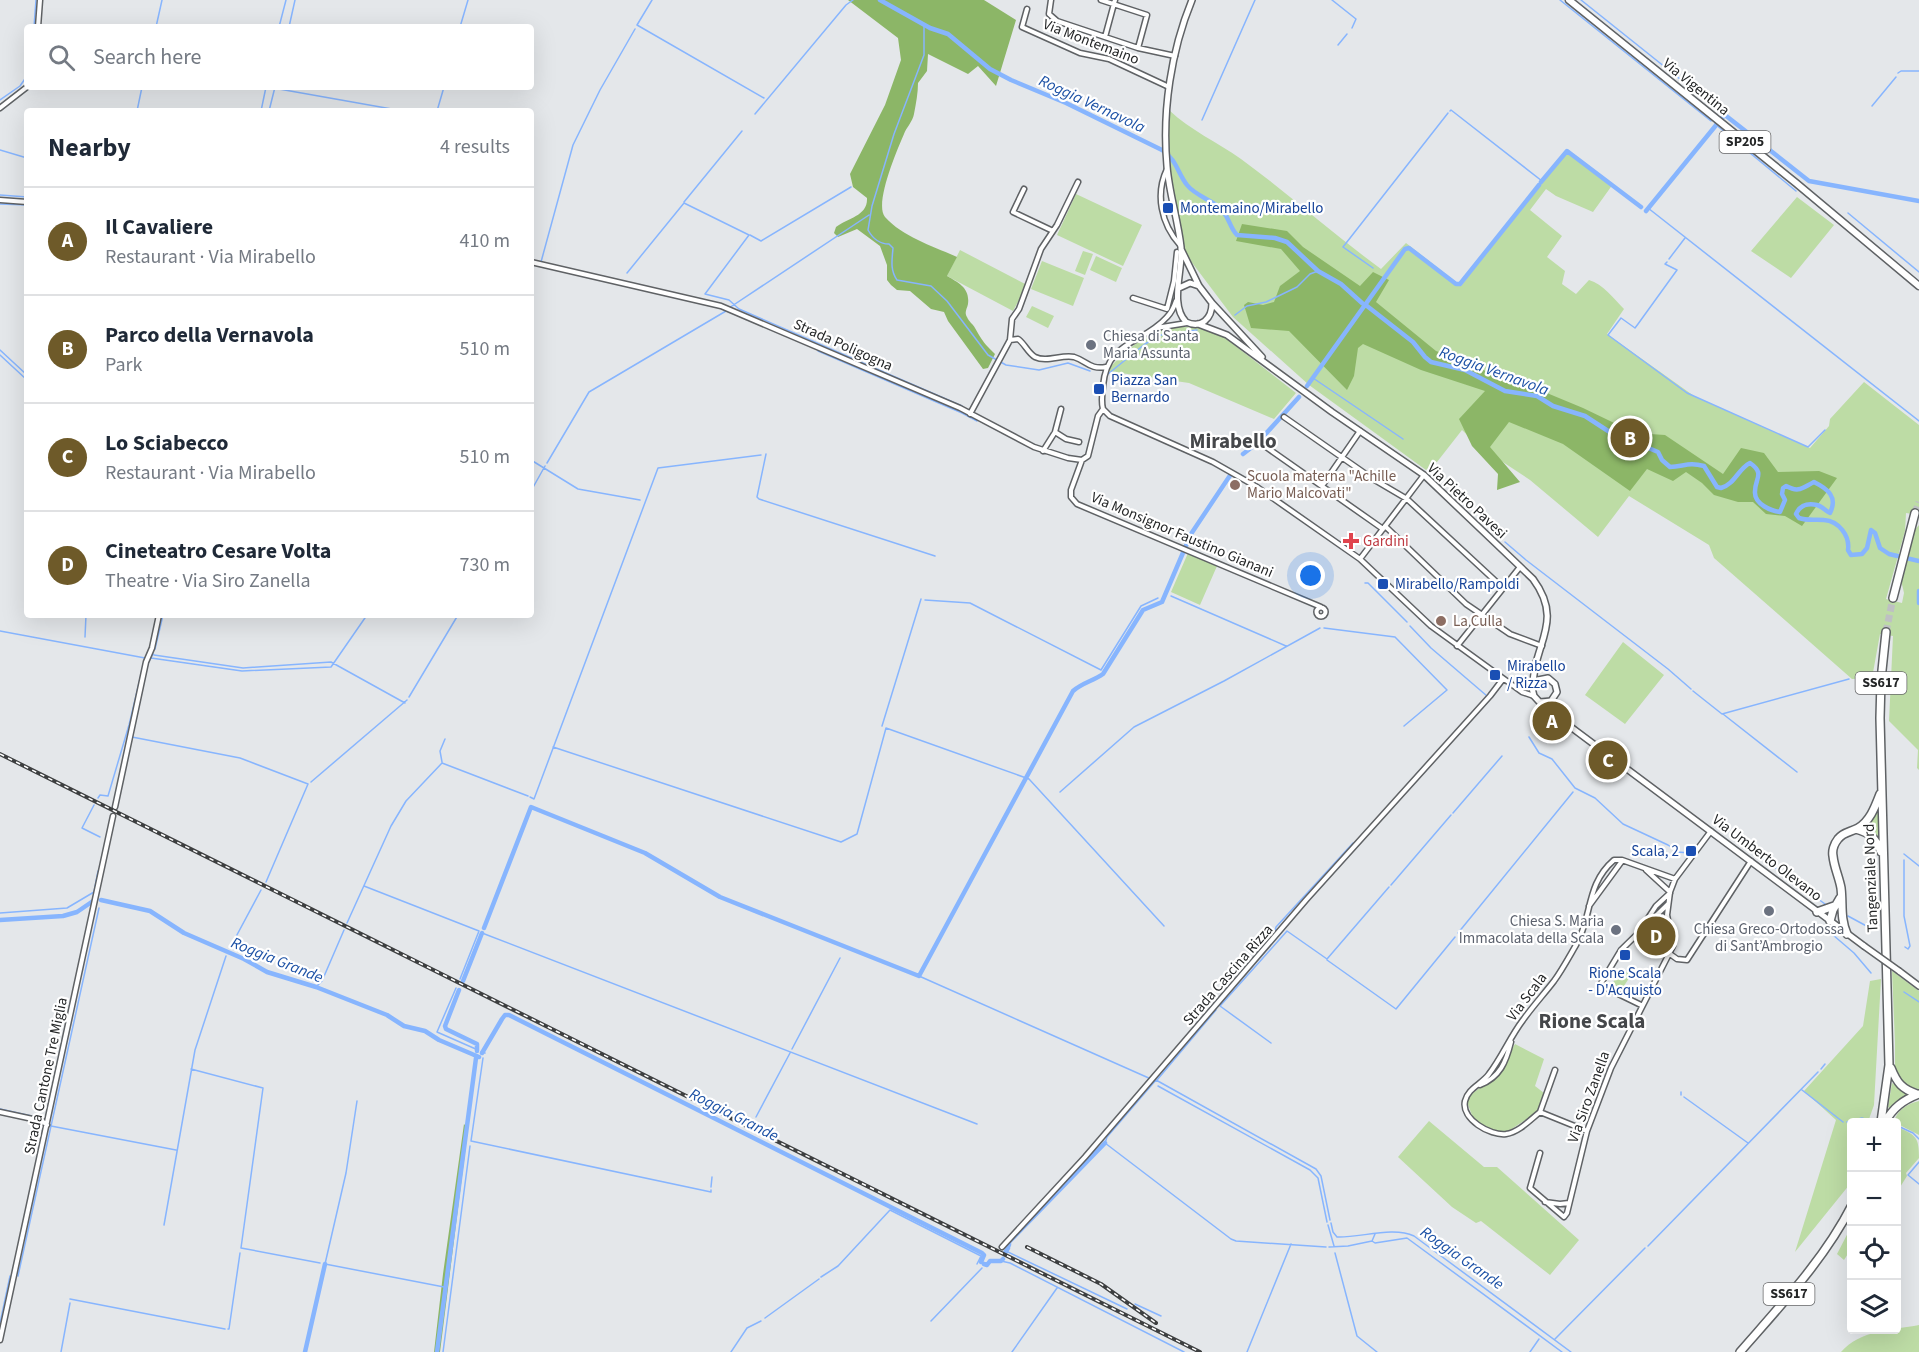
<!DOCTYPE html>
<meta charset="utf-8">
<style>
:root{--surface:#fff;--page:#f2f2f3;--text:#1f2937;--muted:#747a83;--line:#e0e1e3;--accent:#6e5a29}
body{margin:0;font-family:"Source Sans 3",sans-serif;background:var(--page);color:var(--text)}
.controls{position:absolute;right:18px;bottom:18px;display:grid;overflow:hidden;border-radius:6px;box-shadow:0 6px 24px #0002}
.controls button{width:54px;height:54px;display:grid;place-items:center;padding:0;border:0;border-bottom:2px solid var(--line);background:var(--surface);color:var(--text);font:30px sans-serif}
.you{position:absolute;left:1311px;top:576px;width:21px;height:21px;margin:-15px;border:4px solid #fff;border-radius:50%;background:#1a73e8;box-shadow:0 0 0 9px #1a73e833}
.badge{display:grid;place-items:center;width:39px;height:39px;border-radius:50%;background:var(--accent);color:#fff;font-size:20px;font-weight:700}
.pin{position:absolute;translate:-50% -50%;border:3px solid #fff;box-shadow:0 2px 6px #0006}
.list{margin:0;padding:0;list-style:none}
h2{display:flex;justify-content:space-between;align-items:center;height:78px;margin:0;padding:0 24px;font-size:26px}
h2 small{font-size:20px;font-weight:400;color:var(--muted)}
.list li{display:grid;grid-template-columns:39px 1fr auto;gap:18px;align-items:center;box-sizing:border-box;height:108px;padding:0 24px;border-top:2px solid var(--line)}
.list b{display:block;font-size:22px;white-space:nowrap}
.list p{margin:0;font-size:20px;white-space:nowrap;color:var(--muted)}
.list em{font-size:20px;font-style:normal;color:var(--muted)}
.icon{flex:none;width:33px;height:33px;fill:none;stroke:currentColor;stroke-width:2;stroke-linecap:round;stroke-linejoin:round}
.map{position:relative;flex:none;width:1919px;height:1352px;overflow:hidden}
.search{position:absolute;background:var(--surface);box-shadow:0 6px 24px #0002;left:24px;top:24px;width:510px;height:66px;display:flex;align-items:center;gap:15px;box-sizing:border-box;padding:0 21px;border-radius:6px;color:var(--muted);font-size:22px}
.panel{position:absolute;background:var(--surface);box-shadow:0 6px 24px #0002;left:24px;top:108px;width:510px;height:510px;border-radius:6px}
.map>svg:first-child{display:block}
.green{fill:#bddca5}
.forest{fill:#8cb667}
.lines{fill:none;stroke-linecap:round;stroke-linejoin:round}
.stream{stroke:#87b5fe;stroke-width:1.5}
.canal{stroke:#87b5fe;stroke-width:4.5}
.highway-tunnel{stroke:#bec0c3;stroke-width:7;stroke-dasharray:7 3.5;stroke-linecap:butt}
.street-casing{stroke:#5f6265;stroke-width:7}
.secondary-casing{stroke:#5f6265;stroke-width:8}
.primary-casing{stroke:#5f6265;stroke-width:9}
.highway-casing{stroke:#5f6265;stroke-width:10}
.street{stroke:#fff;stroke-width:4}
.secondary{stroke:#fff;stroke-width:5}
.primary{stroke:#fff;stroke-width:6}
.highway{stroke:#fff;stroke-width:7}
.rail-casing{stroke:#3d3f40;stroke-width:4}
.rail{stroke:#fff;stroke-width:1.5;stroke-dasharray:4.5;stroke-linecap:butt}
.secondary-bridge-casing{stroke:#5f6265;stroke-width:8;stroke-linecap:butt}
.secondary-bridge{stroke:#fff;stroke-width:5}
.transit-dot{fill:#1a4fb4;stroke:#fff;stroke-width:2}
.worship-dot{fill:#6b7280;stroke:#fff;stroke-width:2}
.education-dot{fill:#8d6e63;stroke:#fff;stroke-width:2}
.health-dot{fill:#e0444e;stroke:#fff;stroke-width:2}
.labels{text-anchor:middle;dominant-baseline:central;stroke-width:4.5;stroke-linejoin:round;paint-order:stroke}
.shield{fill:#fff;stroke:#666768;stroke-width:1.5}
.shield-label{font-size:14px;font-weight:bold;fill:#242627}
.street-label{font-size:15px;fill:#242627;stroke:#fff}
.transit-label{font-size:15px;fill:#164399;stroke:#fff;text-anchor:start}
.worship-label{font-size:15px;fill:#5b616d;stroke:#fff;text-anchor:start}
.education-label{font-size:15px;fill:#785e54;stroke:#fff;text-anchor:start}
.health-label{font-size:15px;fill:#be3a42;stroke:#fff;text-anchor:start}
.water-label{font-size:16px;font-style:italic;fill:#1c51a5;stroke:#fff}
.district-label{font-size:21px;font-weight:bold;fill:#45474a;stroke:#fff}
</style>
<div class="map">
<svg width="1919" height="1352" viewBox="0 0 1919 1352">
<rect width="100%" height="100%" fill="#e4e7ea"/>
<path class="green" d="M1169,110c21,20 48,32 72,49 48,35 92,75 140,110l25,-26 55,43 106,-137 46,35 -20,28 -37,-16 -10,-7 -16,21 32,26 -15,21 18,14 -3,13 14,10 13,-14c14,4 25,19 35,29l-17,25 87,62 116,52 19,-22 1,-7 34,-37 55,43v90l-13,-2 -1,18 -19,68 16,4 2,-10 -3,-13 12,-48 6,-7v245l-2,-2 1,-18 -29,-29 4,-85 -13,-2 -8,44 -20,1 -138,-121 -5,-13 -80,-49 -31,41 -68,-57 -50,-33 -18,-17 -25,32 -11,8 -117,-85 -76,-68 -49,-65 -15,-85 -2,-29z
M1076,194l66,31 -19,41 -66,-31z
M1797,197l37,28 -43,53 -40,-27z
M960,250l67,35 -14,26 -66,-35z
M1083,251l10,3 -8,21 -10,-4z
M1096,256l26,12 -6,14 -26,-12z
M1042,261l42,17 -11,28 -42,-17z
M1032,306l22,10 -6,12 -22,-11z
M1197,327l23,7 76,59 -22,26 -85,-36 -82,-12c11,-14 40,-39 57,-43 10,-2 23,0 33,-1z
M1188,553l29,13 -17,39 -29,-13z
M1623,642l41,33 -39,49 -40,-29z
M1877,808l2,2v29l-11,-9 -9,-2z
M1622,969l9,6 -9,14 -10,-5z
M1892,971l27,20v98l-17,-3 -7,-15v-28z
M1881,979l-7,126 -6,17h-16l-1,62h-1l-55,68 41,-132 -32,-29 59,-65 7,-45z
M1515,1044l29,15 -9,27 9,7 -5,18 -32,21h-11l-15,-7 -8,-7 -6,-16c6,-14 19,-15 29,-24 11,-9 12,-23 19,-34z
M1892,1083l15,11 -18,14 -1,-1z
M1919,1101v34l-21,-11 -1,2 -1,-4h-2c3,-12 13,-18 25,-21z
M1429,1121l55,46h13l82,73 -29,35 -69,-54 -5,2 -24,-16 -54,-50z
M1897,1127c19,8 22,10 22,31l-13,15 1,3 -10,16z
M1851,1227v22l-7,11 -7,-6z
M1919,1325v27h-78c19,-22 51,-22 78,-27z"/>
<path class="forest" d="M848,0h136l32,20 -20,66 -18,-20 -10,8 -40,-20 -1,17 -9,12c0,10 -2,20 -4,31 -1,7 -8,14 -10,20 -7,16 -30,70 -19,83 18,20 48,29 72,40l-10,19c12,7 23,12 21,28 -1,5 -4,8 -1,13 2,5 6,7 8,11 8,14 9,15 20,26l-7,14 -5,1 -35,-48 -4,-9 -13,-3 -21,-18 -13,-1 -6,-5 -4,-5v-15l-7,-19 -23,-17 -19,8 -4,-4 2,-6c12,-9 32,-11 31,-29l-14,-11 -3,-13 35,-69 16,-45 -3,-22z
M1242,224l45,7 16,16 57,39 13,-14 16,8 -13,22 60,49 27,9 35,17 25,6 60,25 52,25 30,2 58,39 18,-26 23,5 14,19 41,-1 18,7 -35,48 -17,-10 -19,-2 -13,-12h-15l-24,-7 -12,-12 -16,-11 -13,9 -26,-12 -17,22 -67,-47 -54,-22 -19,25 30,35 -23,8 1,-16 -26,-28 -13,-27 26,-28 -64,-21 -58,-26 -5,4 -4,28 -7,14 -58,-59 -38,-3 -7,-23 4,-3 15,3 11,-3 6,-16 20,-15 -19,-22 -45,-8z
M464,1124l4,5 -28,223h-6l9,-78z"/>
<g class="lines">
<path class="stream" d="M652,0l-15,25 127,73
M1332,0l24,19 -4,9
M1560,0l151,121
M1581,0l144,115
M924,25v30l-30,79 -22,72 -4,24c5,9 11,14 21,14l4,4c-1,12 -3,22 4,32l34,6 16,15 41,54 18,10 33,5 29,-7 22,8
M34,27l2,-27
M156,27l6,-27
M279,27l7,-27
M289,27l6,-27
M460,27l8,-27
M1338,45l9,-11
M1898,73l3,-2h18
M279,89l124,22
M0,100l20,-14 7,-10
M1872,106l24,-29
M137,111l5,-24
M261,111l5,-24
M269,111l6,-24
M437,111l7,-24
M1450,111l1,-1 91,71
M755,114l91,-109 7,-5
M1202,120l53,-120
M1715,124l81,67
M0,150l27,8
M0,195l27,2
M684,202l58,-71
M0,204l27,1
M1648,208l271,213
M1848,213l71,59
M750,235l11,6 90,-54
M1669,259l16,-21
M541,262l32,-117 27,-55 35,-61
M1667,262l-2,2 12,6 -39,54 -3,4 -14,-10 -13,17 79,58 121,54 17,-17
M531,264l9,2
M1373,268l-30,-21 105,-134
M627,273l57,-70 65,32 -44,59 24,6 10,9 223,97
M729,308l140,-93
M1235,315l12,-9 19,-4 31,-15 13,-13 8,-3
M0,350l27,25
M818,351l144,62 15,8
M0,355l27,25
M1108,374l37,-30 16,-9 36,-5
M1313,378l90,61
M766,454l-9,43 2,2 176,57
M531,460l47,29 62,11
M547,463l42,-71 137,-81
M531,491l14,-25
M1505,542l21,18 142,109 23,20
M1365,583h3l39,39
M1171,596l115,50
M925,600l45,3 131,67 40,-64 17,-8
M1410,626l21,22 56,48
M1324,628l71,9 52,53 -43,36
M0,631l145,27 -16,67 -21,71 -8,-1 -2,3
M85,637l1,-22
M155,649l8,-34
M154,655l89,13 88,-6 74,41
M151,658l91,13 89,-4 36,-52
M1693,691l29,23 127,-35
M409,697l49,-82
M1723,714l74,58
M882,726l39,-127
M134,728l14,-65 5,-9
M133,734l-1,3 108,21 68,26 -42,98
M1529,737l10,16 13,6 23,29 20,10 28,26 45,21 10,7 11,1
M553,747l288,95 16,-8 29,-106 143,51 135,147
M442,762l-2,-11 5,-12
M311,782l96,-82
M1060,792l74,-65 90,-46 96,-53
M530,797l4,2 124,-331 103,-13
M94,805l-12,23 18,9
M1453,813l49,-57
M1732,836l93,68
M1904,854l15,12
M1904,860v56l6,30 -2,3 -3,-2
M1391,885l60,-70
M364,886l115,45 -19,48
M0,913l67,-5 27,-16 4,-21
M1848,916l24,13
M347,923l44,-97 15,-25 36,-38 86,33
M482,933l495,191
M1458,933l115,-141
M1274,935l2,-8 77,-84
M1833,935l21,18 17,20
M231,946l30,-56
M1327,960l69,49 59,-72
M919,976l232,103
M316,987l6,-6 22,-51
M456,988l-19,44 41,18
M1904,992l15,10
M1271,1043l-51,-37 67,-75 40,28 62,-72
M792,1049l48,-91
M481,1052l4,1
M483,1058l-12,83 240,51v-2
M191,1069l72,19 -22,160 79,15
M1821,1069l4,-5
M1157,1080l59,-70
M1158,1086l152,84 8,8 9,44
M1802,1090l41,32
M1681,1092v3
M1684,1097l64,46
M357,1101l-11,72 -21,91 119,23
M0,1109l45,10
M756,1117l34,-64
M1847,1122l15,-4 5,2
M51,1126l125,24
M1900,1127l13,6 6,6
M1919,1162l-11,13 11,9
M1068,1173l25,-28
M711,1187l1,-10
M1331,1223l2,9 4,5c23,1 56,-11 77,-1l157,116
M164,1225l31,-175 31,-94
M1328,1225l6,21
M1372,1241l3,2 32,-5 155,114
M1648,1246l170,-174
M1326,1247l-90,-6 -5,-2 -126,-96 2,-6 49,-57 160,89 5,7 9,44
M1329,1247l19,-1 24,-5 3,-7
M1006,1251l121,58
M1335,1253l22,83 20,16
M1001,1261l9,2 174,89
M18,1276l81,-368
M821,1277l17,-11 52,-56 91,46 -4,8
M70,1299l155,30
M1135,1304l26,12
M765,1318l54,-39
M931,1321l51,-53
M0,1323l10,-47
M228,1329h1l11,-76
M1555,1339l90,-91
M61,1352l9,-49
M443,1352l27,-206
M731,1352l16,-24 14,-7
M1012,1352l45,-64
M1247,1352l44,-108
M1530,1352l9,-13"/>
<path class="canal" d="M880,0l50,28 18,6 42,35 21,11 55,23 96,47c15,10 15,22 25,35 8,10 22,14 32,22 10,8 10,20 18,28l38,3 12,4 31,29 23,13 21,19
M1722,118l3,-3 84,66 110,20
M1541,182l26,-31 74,56
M1646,211l71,-87
M1367,306l46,36 12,15 6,5 34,8 40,21 32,5 16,10 32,10 40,26 14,2 19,8 4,8 8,7c15,-1 19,-5 34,-1l13,21 4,1c14,-4 17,-19 29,-25 16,11 4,16 5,30 0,11 16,18 25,19l5,-12 -3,-6 1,-6 3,-2c13,7 16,2 28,-4 14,7 24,15 16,31 -5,-2 -8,-7 -13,-8 -9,-2 -17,0 -21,9l3,4c9,3 16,1 25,2 15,1 26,16 24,30l3,5 11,-1 5,-6 4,-18 4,3 5,15 9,6 30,7
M1307,386l98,-137 4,-1 47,36h4l79,-99
M1261,439l38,-42
M1243,454l13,-10
M1919,591v12
M101,900l49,11 34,22 60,26 23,13 49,15 71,28 17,11 21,5 14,9 40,17
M0,920l63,-4 14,-4 19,-13
M484,928l47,-121 114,46 75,44 199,79 154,-285c9,-8 20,-10 30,-17l40,-64 19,-8 29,-68 40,-60
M463,981l19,-48
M459,990l-14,36 1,3 31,15v7
M482,1053l20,-34 3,-4h4l473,238 2,2 -3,7
M1009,1245v-3l96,-99
M1005,1253l3,-5
M984,1264l3,1 3,-4h11l2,-2
M305,1352l20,-88
M437,1352l39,-294"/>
<path class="highway-tunnel" d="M1915,513l4,-11
M1886,632l7,-34"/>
<defs>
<path id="street" d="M1051,0l-2,14 8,7 81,27 37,8
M1101,0l46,15 -9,33
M1027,9l-5,18 58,26 29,6 60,28
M38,27l2,-27
M1105,37l10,-37
M0,108l27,-21
M1167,169c-12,25 -6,55 13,76
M1024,189l-11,23 40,19
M0,200l27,2
M531,262l190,44 239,102 74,39 34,11 14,2 6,-4 10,-40 5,-7
M1133,298l34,11 7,-28 3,-29
M1156,328l31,-5
M1010,340l2,-21 7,-10 22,-60 16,-24 21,-43
M1103,409l7,7 103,46 44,25 103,72 71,67 91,66 12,4
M1103,409c-2,-7 -1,-15 0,-23 4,-46 39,-41 64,-69 4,-4 7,-10 9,-16
M970,414l40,-74 8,-1c7,5 10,14 17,18 12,6 27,-3 39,0 13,4 16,13 32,10
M1284,417l89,62 34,20 96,89
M1055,432l11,7 13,3
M1259,442l124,87
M1043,451l12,-19 6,-23
M1082,460l-11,30v7l6,7 244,103
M1322,486l38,-55
M1385,526l81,78 44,30 32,12
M1360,559l64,-84
M1316.5 612a4.5 4.5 0 1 1 9 0a4.5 4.5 0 1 1-9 0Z
M1457,646l63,-79
M115,807l31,-145 6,-14 7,-33
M1646,870l24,22
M1589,906l33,-45
M1643,926l13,-20 14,-13
M1670,954l7,5 10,1 64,-99
M1641,1005l-41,-20 21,-35 47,-46
M1480,1085c20,-8 26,-23 31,-43
M0,1112l42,9 5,4
M1540,1112c-10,8 -21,20 -34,22 -16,2 -45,-15 -41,-33 3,-13 17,-17 24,-27 13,-17 21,-37 34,-54 10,-14 21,-26 31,-39 8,-11 15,-24 22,-36 17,-29 9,-60 38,-85h8l53,19
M1540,1112l47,19
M1540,1112l15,-42
M1540,1153l-10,35 34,29 3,-4 20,-82 24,-63 62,-122 -6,-31 3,-23 5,-13 36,-48
M1545,1202l15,2 9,-1
M1002,1247l83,-90 221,-257 184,-204 13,-17
M0,1340l113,-524"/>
<path id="secondary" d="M1181,249l18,37 13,17c0,16 -11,26 -26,19 -17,-18 -3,-51 -5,-75 -3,-27 -12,-54 -14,-81 -5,-55 4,-115 25,-166
M1179,288l11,-5 9,3
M1212,303l50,54
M1198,324l29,11 105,77 92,63 109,104c32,43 0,65 0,107
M1540,702l11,-1 6,-9 -2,-8 -7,-6 -10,2 -6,8 2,8 10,11 320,239
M1899,971l20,15"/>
<path id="primary" d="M1569,0l227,183 123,103"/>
<path id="highway" d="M1893,598l22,-85
M1856,829c15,4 20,10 25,23
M1817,912l17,-6
M1830,921l3,-11 7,-12
M1847,934c-7,-16 -4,-30 -6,-46 -2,-11 -7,-21 -8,-32 -1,-5 1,-12 5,-17 5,-7 13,-7 20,-11 12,-7 17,-21 22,-34
M1891,1068c6,15 11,21 26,26
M1881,1122l8,-57 -9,-347 1,-38 5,-48
M1885,1122c8,-14 18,-22 34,-28
M1740,1352c40,-46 84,-92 112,-147"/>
</defs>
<use href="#street" class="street-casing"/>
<use href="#secondary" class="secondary-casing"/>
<use href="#primary" class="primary-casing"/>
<use href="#highway" class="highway-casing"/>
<use href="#street" class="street"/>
<use href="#secondary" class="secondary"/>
<use href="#primary" class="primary"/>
<use href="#highway" class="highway"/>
<defs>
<path id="rail" d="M0,754l1200,598
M1027,1247l74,37 55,39"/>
</defs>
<use href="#rail" class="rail-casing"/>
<use href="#rail" class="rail"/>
<defs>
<path id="secondary-bridge" d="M1864,946l35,25"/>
</defs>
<use href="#secondary-bridge" class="secondary-bridge-casing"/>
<use href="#secondary-bridge" class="secondary-bridge"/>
</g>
<g class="transit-dot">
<rect x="1162" y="202" width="12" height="12" rx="3"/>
<rect x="1093" y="383" width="12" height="12" rx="3"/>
<rect x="1377" y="578" width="12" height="12" rx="3"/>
<rect x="1489" y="669" width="12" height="12" rx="3"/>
<rect x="1685" y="845" width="12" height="12" rx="3"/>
<rect x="1619" y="949" width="12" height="12" rx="3"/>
</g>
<g class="worship-dot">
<circle cx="1091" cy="345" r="6"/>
<circle cx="1769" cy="911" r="6"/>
<circle cx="1616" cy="930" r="6"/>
</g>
<g class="education-dot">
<circle cx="1235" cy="485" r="6"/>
<circle cx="1441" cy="621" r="6"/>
</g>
<path class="health-dot" d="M1348 532h6v6h6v6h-6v6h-6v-6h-6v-6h6z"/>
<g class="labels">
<g class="shield">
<rect x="1719.5" y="131" width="51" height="22" rx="4.5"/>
<rect x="1855.5" y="672" width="51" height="22" rx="4.5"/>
<rect x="1763.5" y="1283" width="51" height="22" rx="4.5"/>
</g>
<g class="shield-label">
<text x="1745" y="142">SP205</text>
<text x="1881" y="683">SS617</text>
<text x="1789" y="1294">SS617</text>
</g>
<g class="street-label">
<text transform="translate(1091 42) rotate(21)">Via Montemaino</text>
<text transform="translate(1696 87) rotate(39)">Via Vigentina</text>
<text transform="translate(843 345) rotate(24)">Strada Poligogna</text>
<text transform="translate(1467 501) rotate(43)">Via Pietro Pavesi</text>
<text transform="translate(1182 535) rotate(23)">Via Monsignor Faustino Gianani</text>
<text transform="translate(1767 858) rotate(37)">Via Umberto Olevano</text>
<text transform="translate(1871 878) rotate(-92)">Tangenziale Nord</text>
<text transform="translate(1228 975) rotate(-49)">Strada Cascina Rizza</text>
<text transform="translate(1527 997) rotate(-53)">Via Scala</text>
<text transform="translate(46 1076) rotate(-78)">Strada Cantone Tre Miglia</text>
<text transform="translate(1589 1097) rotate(-70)">Via Siro Zanella</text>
</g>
<g class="transit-label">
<text x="1180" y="208">Montemaino/Mirabello</text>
<text x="1111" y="380">Piazza San<tspan x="1111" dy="17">Bernardo</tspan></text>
<text x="1395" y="584">Mirabello/Rampoldi</text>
<text x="1507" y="666">Mirabello<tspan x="1507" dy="17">/ Rizza</tspan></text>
<text x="1679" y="851" text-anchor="end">Scala, 2</text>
<text x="1625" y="973" text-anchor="middle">Rione Scala<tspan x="1625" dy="17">- D'Acquisto</tspan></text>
</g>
<g class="worship-label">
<text x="1103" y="336">Chiesa di Santa<tspan x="1103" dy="17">Maria Assunta</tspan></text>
<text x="1604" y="921" text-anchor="end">Chiesa S. Maria<tspan x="1604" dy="17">Immacolata della Scala</tspan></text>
<text x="1769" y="929" text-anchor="middle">Chiesa Greco-Ortodossa<tspan x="1769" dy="17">di Sant’Ambrogio</tspan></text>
</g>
<g class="education-label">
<text x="1247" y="476">Scuola materna "Achille<tspan x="1247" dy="17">Mario Malcovati"</tspan></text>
<text x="1453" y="621">La Culla</text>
</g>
<g class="health-label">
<text x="1363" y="541">Gardini</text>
</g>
<g class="water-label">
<text transform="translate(1092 104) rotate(25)">Roggia Vernavola</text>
<text transform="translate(1494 371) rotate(20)">Roggia Vernavola</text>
<text transform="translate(277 960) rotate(22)">Roggia Grande</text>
<text transform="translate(734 1115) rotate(27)">Roggia Grande</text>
<text transform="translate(1462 1258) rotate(35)">Roggia Grande</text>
</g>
<g class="district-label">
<text x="1233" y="441">Mirabello</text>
<text x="1592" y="1021">Rione Scala</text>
</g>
</g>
</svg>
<div class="controls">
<button>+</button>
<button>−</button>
<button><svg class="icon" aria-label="locate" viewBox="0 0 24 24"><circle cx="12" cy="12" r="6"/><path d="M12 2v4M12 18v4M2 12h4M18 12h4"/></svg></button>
<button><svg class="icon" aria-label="layers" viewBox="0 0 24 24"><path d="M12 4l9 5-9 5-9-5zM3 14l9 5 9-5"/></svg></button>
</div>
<div class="you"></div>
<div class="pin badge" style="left:1552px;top:721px">A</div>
<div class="pin badge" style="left:1630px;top:438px">B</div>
<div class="pin badge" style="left:1608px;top:760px">C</div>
<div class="pin badge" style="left:1656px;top:936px">D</div>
<div class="search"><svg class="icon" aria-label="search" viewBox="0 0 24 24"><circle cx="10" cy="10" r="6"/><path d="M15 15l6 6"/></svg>Search here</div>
<section class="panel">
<h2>Nearby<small>4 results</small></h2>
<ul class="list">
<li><span class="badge">A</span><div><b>Il Cavaliere</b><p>Restaurant · Via Mirabello</p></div><em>410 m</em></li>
<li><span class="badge">B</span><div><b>Parco della Vernavola</b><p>Park</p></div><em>510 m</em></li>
<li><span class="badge">C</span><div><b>Lo Sciabecco</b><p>Restaurant · Via Mirabello</p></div><em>510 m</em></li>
<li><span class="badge">D</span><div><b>Cineteatro Cesare Volta</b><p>Theatre · Via Siro Zanella</p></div><em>730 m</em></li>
</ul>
</section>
</div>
